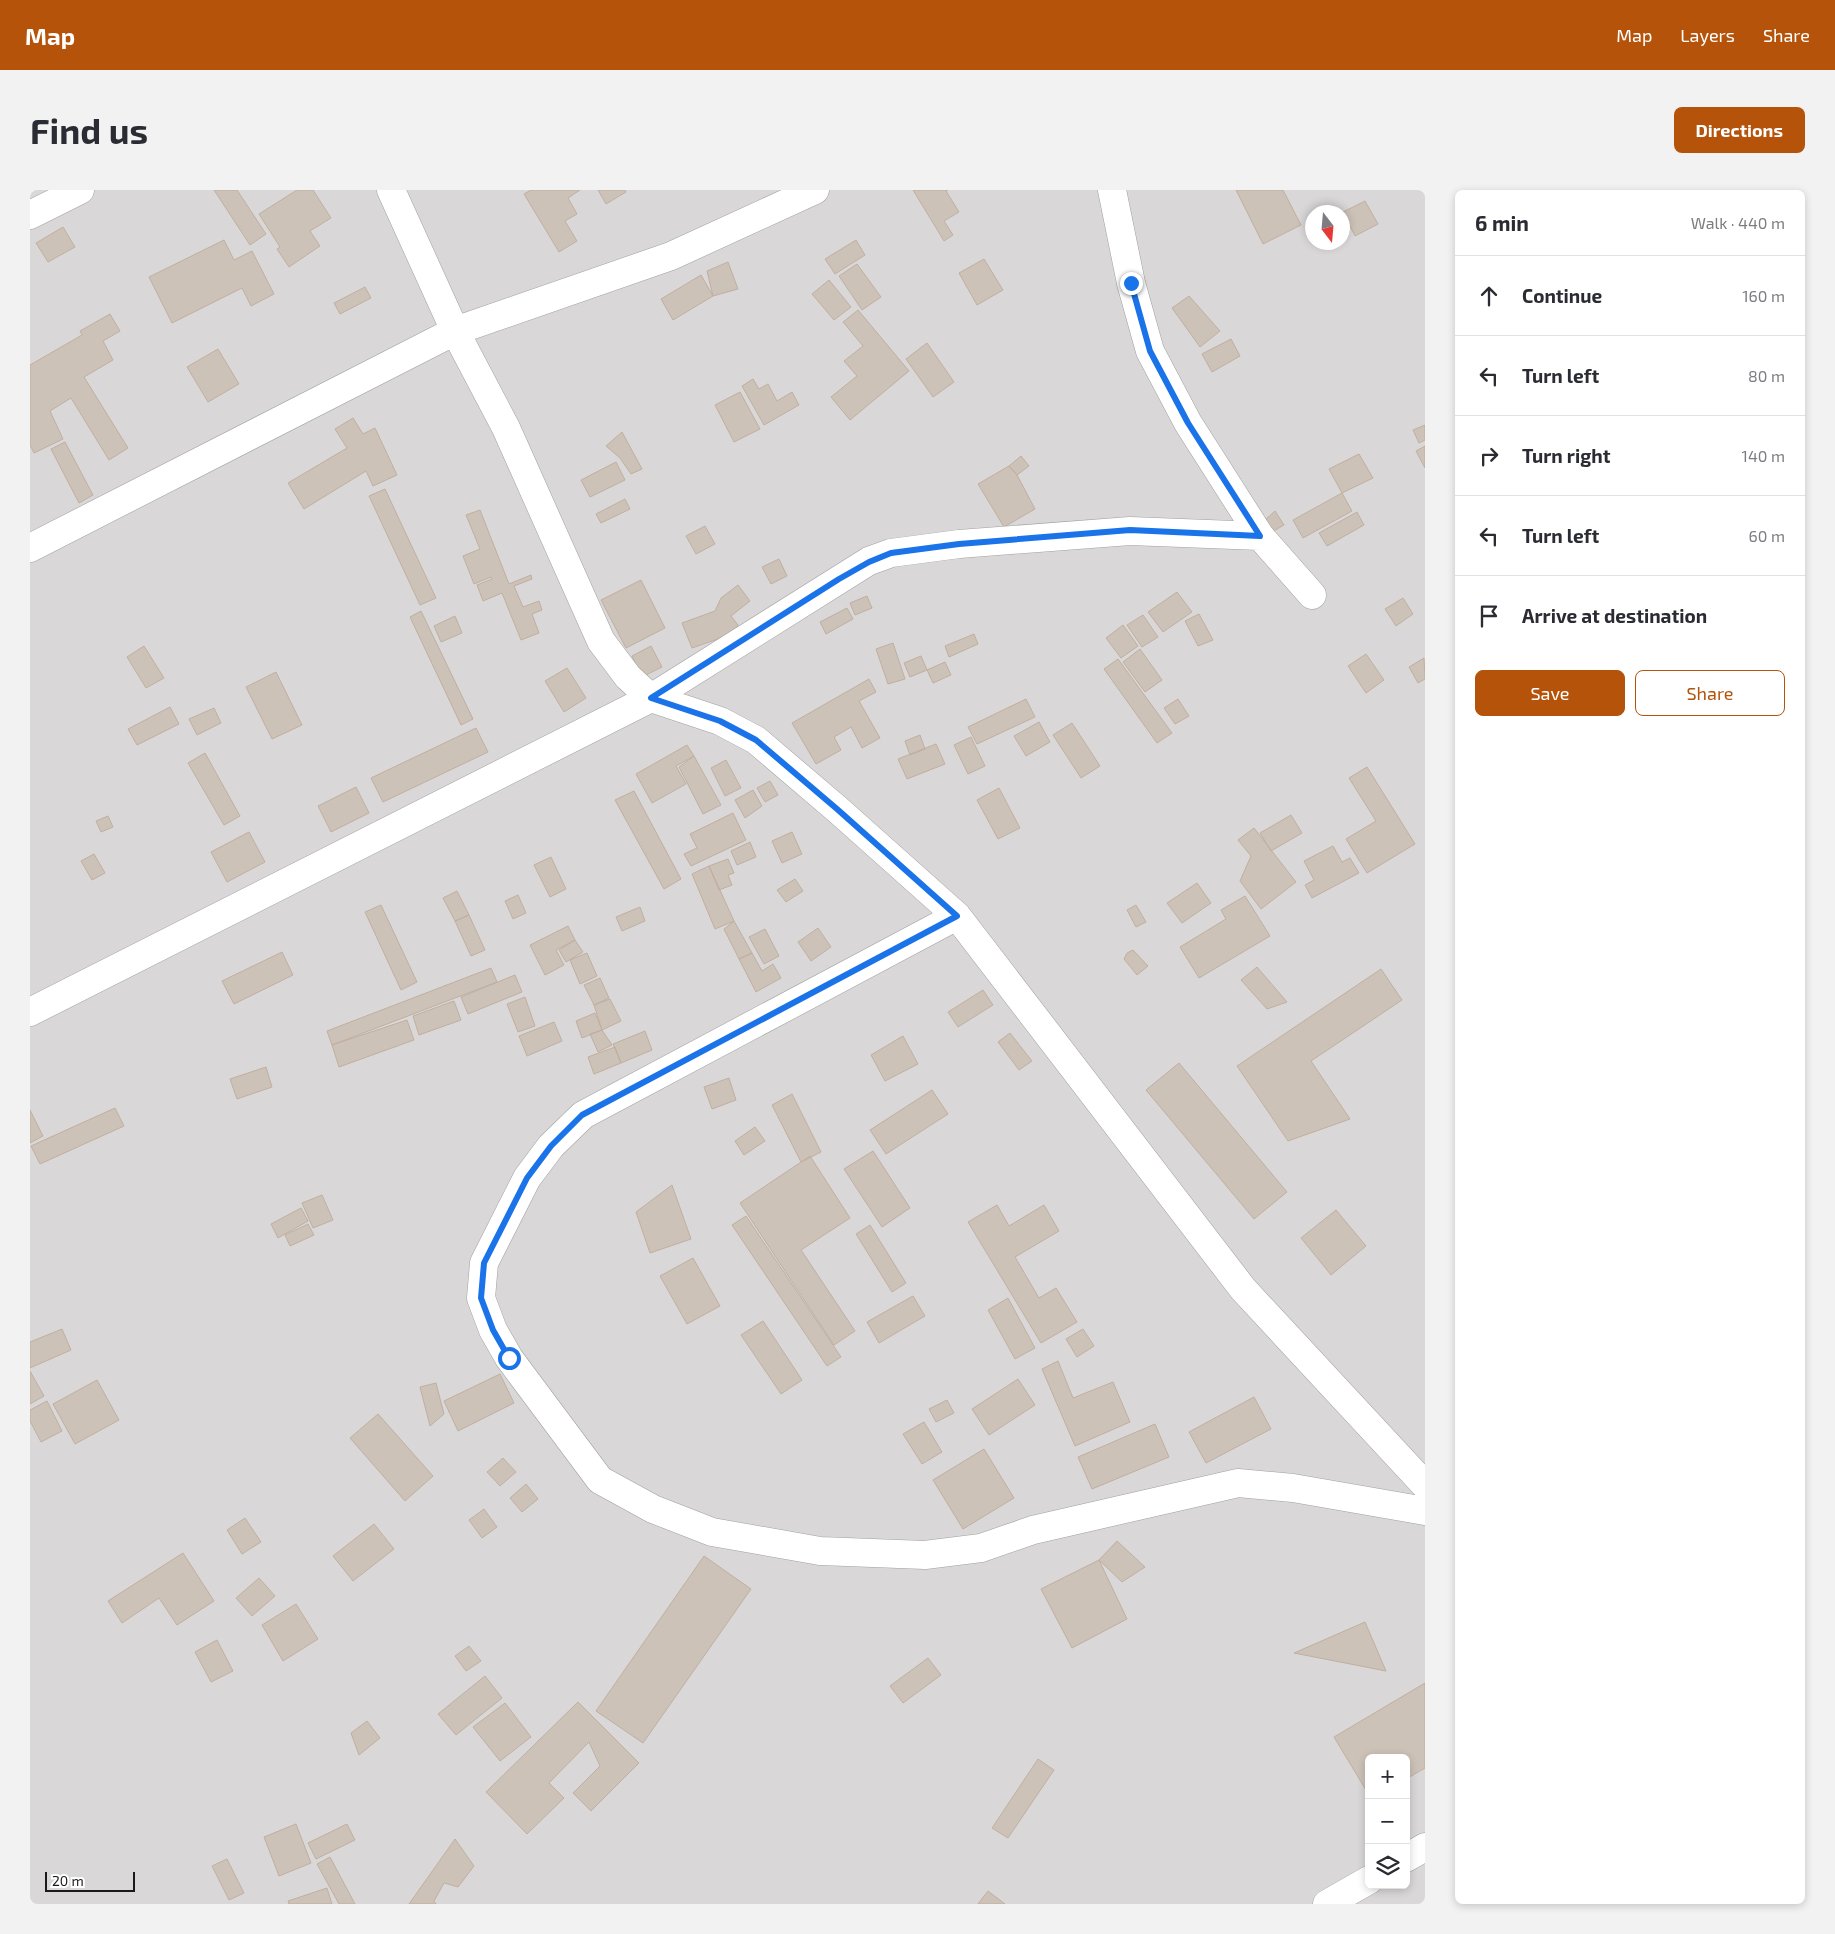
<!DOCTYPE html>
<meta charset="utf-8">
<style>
:root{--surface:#fff;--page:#f2f2f3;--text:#2b2b33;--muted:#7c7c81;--line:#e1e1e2;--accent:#b45309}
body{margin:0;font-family:"Exo 2",sans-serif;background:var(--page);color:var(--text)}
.controls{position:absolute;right:15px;bottom:15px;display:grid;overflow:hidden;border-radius:8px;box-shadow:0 2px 8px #0003}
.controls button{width:45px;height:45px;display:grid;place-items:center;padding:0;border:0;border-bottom:1px solid var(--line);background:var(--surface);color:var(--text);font:25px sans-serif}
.compass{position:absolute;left:1275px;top:15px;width:45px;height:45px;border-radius:50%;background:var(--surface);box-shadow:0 2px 8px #0003;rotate:164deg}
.scale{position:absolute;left:15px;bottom:12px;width:90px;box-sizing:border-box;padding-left:5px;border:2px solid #1a1a1a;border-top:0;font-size:14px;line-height:18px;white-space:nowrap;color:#1a1a1a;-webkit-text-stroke:4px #fff;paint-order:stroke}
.stop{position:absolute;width:15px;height:15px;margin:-11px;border:4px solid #1a73e8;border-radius:50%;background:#fff}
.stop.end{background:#1a73e8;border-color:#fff;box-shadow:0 1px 5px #0008}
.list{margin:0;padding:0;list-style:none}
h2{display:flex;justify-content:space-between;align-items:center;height:65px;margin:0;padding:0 20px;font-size:21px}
h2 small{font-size:16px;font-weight:400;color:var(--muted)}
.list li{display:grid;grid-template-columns:32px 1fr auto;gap:15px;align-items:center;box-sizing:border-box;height:80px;padding:0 20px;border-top:1px solid var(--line)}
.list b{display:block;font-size:19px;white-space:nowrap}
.list em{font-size:16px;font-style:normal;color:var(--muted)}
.actions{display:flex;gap:10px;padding:15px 20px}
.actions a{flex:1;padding:11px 0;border:1px solid var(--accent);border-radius:8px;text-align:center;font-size:18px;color:var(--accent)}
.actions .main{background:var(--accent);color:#fff}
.icon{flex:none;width:28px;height:28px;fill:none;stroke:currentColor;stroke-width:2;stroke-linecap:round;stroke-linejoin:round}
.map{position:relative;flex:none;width:1395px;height:1714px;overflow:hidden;border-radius:8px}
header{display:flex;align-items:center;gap:30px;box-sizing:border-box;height:70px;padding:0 25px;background:var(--accent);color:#fff}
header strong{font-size:24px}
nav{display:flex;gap:28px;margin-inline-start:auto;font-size:18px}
.intro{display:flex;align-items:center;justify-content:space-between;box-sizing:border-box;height:120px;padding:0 30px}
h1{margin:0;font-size:35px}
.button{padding:12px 22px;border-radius:8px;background:var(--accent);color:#fff;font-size:18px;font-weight:700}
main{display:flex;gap:30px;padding:0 30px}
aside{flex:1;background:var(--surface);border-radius:8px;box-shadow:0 2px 8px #0003}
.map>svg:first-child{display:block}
.residential{fill:#d9d7d7;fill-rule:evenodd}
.building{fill:#cdc2b7;stroke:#c0afa0}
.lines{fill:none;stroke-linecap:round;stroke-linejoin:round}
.street-casing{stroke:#a1a1a1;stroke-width:29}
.street{stroke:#fff;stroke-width:28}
.route{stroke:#1a73e8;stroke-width:6}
</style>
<header>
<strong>Map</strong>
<nav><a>Map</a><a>Layers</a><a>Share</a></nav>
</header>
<div class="intro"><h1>Find us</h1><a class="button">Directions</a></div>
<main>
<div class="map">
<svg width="1395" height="1714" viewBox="0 0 1395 1714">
<rect width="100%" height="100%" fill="#eee9de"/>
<path class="residential" d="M0,0h1395v1714h-1395zM1282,22h30v30h-30zM1339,1568h37v127h-37z"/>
<path class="building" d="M184,0h23l29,44 -16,11z
M267,0h16l18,28 -21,13 10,15 -31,21 -12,-18 3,-2 -21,-33z
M501,0h49l-12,8 9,16 -12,7 12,20 -18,11 -35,-58z
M568,0h27l1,2 -20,12z
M883,0h35l-2,1 13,21 -15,9 9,14 -9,6z
M1206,0h47l18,35 -38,19z
M1335,11l13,23 -23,12 -12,-24z
M33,37l12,20 -27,15 -12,-19z
M194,50l10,20 18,-9 22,43 -23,12 -9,-18 -70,35 -23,-46z
M826,50l9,15 -30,19 -10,-15z
M954,69l19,31 -26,15 -18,-32z
M698,72l10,27 -25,7 -6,-25z
M827,74l24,33 -19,13 -23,-34z
M671,85l12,21 -40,24 -12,-21z
M799,90l22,27 -17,13 -22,-26z
M335,97l6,11 -31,16 -6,-11z
M1159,106l31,35 -20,16 -28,-39z
M828,120l51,61 -59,49 -19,-23 26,-21 -13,-15 19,-15 -20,-24z
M80,124l10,17 -17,10 10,19 -29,17 44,71 -19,12 -38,-62 -21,13 13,28 -29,14 -4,-8v-80l52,-30 -2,-4z
M1201,149l9,17 -28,16 -10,-18z
M897,153l27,39 -21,15 -27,-38z
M188,159l21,35 -31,18 -21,-35z
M723,189l6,10 9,-5 9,17 15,-9 7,13 -35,20 -22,-39z
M710,202l20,37 -26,13 -19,-37z
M323,228l10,16 12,-6 22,47 -24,11 -7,-15 -62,38 -16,-26 59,-35 -12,-19z
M1395,235v15l-6,3 -6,-13z
M592,242l20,37 -11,5 -11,-16 -14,-12z
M35,252l28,53 -14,8 -28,-54z
M1395,256v22l-9,-17z
M1329,264l14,24 -31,15 -13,-24z
M991,266l8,10 -12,9 -8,-9z
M586,272l9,18 -35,17 -9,-17z
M979,276l8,9 18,34 -31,18 -26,-43z
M355,299l51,109 -16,7 -51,-109z
M1312,303l10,18 -49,27 -10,-18z
M595,309l5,10 -29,14 -5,-9z
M450,320l29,74 22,-9 1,4 -18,7 9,21 16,-6 3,9 -10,4 7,19 -18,7 -19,-47 -19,8 -6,-16 15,-6 -1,-2 -17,7 -11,-28 17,-7 -14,-34z
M1245,321l9,14 -12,7 -7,-12z
M1327,322l7,13 -37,21 -8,-13z
M675,336l10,18 -19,10 -10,-18z
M749,369l8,17 -16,8 -9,-17z
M611,390l24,48 -39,20 -25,-48z
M708,395l12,16 -19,15 7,9 -6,9 -40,14 -10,-25 33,-12 6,-13z
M1147,402l15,20 -29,20 -15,-20z
M837,406l5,12 -17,7 -5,-12z
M1373,408l10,16 -17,12 -11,-17z
M817,418l6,11 -27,15 -6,-12z
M391,421l52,108 -12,6 -51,-108z
M1169,424l14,26 -15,6 -13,-25z
M1113,425l15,22 -16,10 -15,-22z
M425,426l7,17 -21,9 -7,-16z
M1093,435l15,21 -17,12 -15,-20z
M944,444l4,10 -29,13 -4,-11z
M863,453l12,36 -17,5 -12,-35z
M114,456l20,32 -18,10 -19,-31z
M621,456l11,21 -20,10 -10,-21z
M1110,459l22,31 -17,12 -22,-30z
M1336,464l18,26 -18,13 -18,-27z
M891,466l6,14 -17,7 -6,-14z
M1394,468l1,21 -7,4 -9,-16z
M1088,469l54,74 -15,10 -53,-74z
M915,472l6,13 -18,8 -6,-13z
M537,478l19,30 -22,14 -19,-31z
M246,482l26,53 -30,14 -26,-52z
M839,489l7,13 -17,9 21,37 -18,10 -11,-21 -17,10 7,13 -25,14 -24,-41z
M996,509l9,18 -58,27 -9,-17z
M1148,509l11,17 -14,8 -11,-16z
M140,517l9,17 -42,21 -9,-16z
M184,518l7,15 -24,12 -8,-16z
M1009,532l11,20 -24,14 -12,-20z
M1042,533l28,43 -19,12 -28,-43z
M446,538l12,24 -105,50 -12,-24z
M890,545l5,14 -15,6 -5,-14z
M941,547l14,29 -17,8 -14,-29z
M906,554l9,20 -38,15 -9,-20z
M657,555l7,11 -18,10 10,18 -34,19 -16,-29z
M175,563l35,63 -16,9 -36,-62z
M664,566l27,49 -18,9 -24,-47z
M696,570l15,28 -16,8 -14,-28z
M1337,577l48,77 -48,29 -21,-34 30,-18 -27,-43z
M740,591l8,14 -13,7 -8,-14z
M326,597l13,26 -38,19 -13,-26z
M969,598l21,40 -22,11 -21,-39z
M723,600l9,16 -17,12 -10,-18z
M604,601l47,88 -17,10 -49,-89z
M703,623l13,27 -55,26 -7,-12 13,-6 -7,-14z
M1261,625l11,18 -31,18 -11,-18z
M78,626l5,11 -12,5 -5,-11z
M1224,638l42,54 -35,27 -21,-28 11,-25 -13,-16z
M219,642l16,30 -38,20 -16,-30z
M762,642l10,22 -20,9 -10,-22z
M720,652l6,15 -19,8 -6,-14z
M1303,656l9,16 8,-4 9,15 -47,25 -7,-13 9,-5 -10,-19z
M64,664l11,19 -13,7 -11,-19z
M521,667l15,32 -16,8 -16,-32z
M698,669l6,14 -6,2 4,10 -13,5 -10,-24z
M679,676l25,55 -19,8 -23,-55z
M765,689l8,12 -17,11 -9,-12z
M1167,693l14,20 -29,20 -15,-20z
M427,701l12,24 -14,6 -12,-23z
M488,705l8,18 -13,6 -8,-18z
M1215,706l25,40 -71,42 -19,-31 46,-28 -5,-9z
M351,715l36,77 -16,8 -36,-78z
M1106,715l10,17 -10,5 -9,-17z
M610,717l5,14 -23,10 -6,-14z
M439,725l16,35 -14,6 -16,-35z
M704,731l18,32 -13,6 -15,-30z
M538,736l7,14 -19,10 8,15 -19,10 -15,-30z
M788,738l13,19 -20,14 -13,-19z
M735,739l14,27 -15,8 -15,-27z
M545,750l8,12 -17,10 -7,-12z
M1103,760l15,16 -11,9 -13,-16 3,-6z
M252,762l11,23 -59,29 -12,-23z
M557,763l10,23 -17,8 -10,-24z
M722,763l10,18 11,-7 8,14 -25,14 -17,-33z
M1227,777l30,35 -20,7 -26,-29z
M461,778l6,14 -165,63 -5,-14z
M1351,779l21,31 -91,61 39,58 -62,22 -51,-75z
M485,785l7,17 -54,22 -7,-17z
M570,788l9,20 -15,7 -10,-20z
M953,800l10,15 -35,22 -10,-15z
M495,807l10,29 -17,6 -11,-28z
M580,809l11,22 -19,9 -8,-25z
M424,811l7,19 -42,15 -6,-19z
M565,823l7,17 -20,8 -6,-17z
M377,830l7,20 -75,27 -7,-22z
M524,832l8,19 -35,15 -8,-20z
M572,840l10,15 -14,7 -8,-18z
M615,841l7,19 -31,13 -8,-19z
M980,843l22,28 -13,9 -21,-28z
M873,846l15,28 -33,17 -14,-26z
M585,857l6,16 -27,11 -6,-17z
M1149,873l108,129 -33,27 -108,-129z
M236,877l6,20 -35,12 -7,-20z
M699,888l7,22 -24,9 -8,-22z
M902,900l16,24 -62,40 -16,-24z
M762,904l29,58 -20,10 -29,-57z
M85,918l9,18 -84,38 -9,-18z
M0,920l13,26 -13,7z
M725,937l10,14 -21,14 -9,-14z
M843,961l37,57 -28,19 -38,-58z
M780,966l40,62 -49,32 54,81 -21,14 -94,-142z
M642,995l19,54 -41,14 -14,-41z
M292,1005l11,25 -20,8 -11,-25z
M967,1015l12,21 35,-21 15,26 -44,26 24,41 17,-10 21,34 -36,21 -73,-121z
M271,1018l7,13 -30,17 -7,-14z
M1306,1020l30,36 -35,29 -30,-37z
M716,1026l95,141 -14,9 -95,-141z
M278,1034l6,11 -24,11 -5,-11z
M840,1035l36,58 -14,9 -36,-58z
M663,1068l27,48 -33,18 -27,-48z
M883,1106l12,20 -46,27 -12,-21z
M978,1108l27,50 -20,11 -27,-49z
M733,1131l39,59 -21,14 -40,-59z
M32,1139l9,21 -41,18v-26z
M1053,1139l11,17 -17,11 -11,-18z
M1028,1171l15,37 40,-16 17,40 -55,24 -33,-77z
M0,1181l14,25 -14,8z
M470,1184l14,29 -56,28 -14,-30z
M988,1189l17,26 -46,30 -17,-26z
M67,1190l22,40 -44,24 -22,-40z
M406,1193l8,31 -14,12 -10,-39z
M1224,1207l17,32 -65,34 -17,-31z
M917,1210l7,13 -18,9 -7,-13z
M17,1211l15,30 -21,11 -11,-21v-11z
M348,1224l55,62 -28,25 -55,-63z
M894,1232l18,30 -20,12 -19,-30z
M1125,1234l14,33 -77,32 -14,-32z
M954,1259l30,49 -51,31 -30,-49z
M473,1268l13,14 -16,14 -13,-14z
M496,1294l12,15 -16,13 -12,-14z
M454,1319l13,18 -15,11 -13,-18z
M215,1328l16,24 -19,12 -15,-24z
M344,1334l20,25 -41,32 -20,-25z
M1087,1351l28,26 -23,15 -23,-22z
M153,1363l31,48 -37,24 -18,-27 -37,25 -14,-22z
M674,1366l47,33 -108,154 -47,-32z
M1069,1370l28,59 -55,29 -31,-59z
M229,1388l16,18 -23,20 -16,-18z
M266,1414l22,35 -35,22 -21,-36z
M1335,1432l21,49 -92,-18z
M187,1450l16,31 -22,11 -16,-30z
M439,1456l12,15 -15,10 -11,-15z
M898,1468l13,17 -38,28 -13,-17z
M455,1486l17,22 -46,37 -18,-21z
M1395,1493v85l-19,11v-21h-37v37l-35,-58z
M548,1512l61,61 -48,48 -18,-18 27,-27 -11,-24 -40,41 15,15 -37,36 -41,-42z
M475,1513l26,34 -31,24 -27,-34z
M337,1531l13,17 -21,17 -8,-22z
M1008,1569l16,11 -46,68 -16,-10z
M266,1634l15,39 -32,13 -15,-39z
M317,1634l8,16 -39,19 -8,-16z
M425,1649l19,27 -16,21 -14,-4 -10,18 2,3h-27z
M300,1667l25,47h-16l-22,-40z
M197,1669l17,34 -15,7 -17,-34z
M297,1698l5,16h-43l-1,-3z
M958,1701l17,13h-27z"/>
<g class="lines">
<defs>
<path id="street" d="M361,0l64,141 51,97 95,213 27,36 23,21 69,23 36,19 81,69 120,107 286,373 182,196
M1082,0l19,93 19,68 38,72 72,113 52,59
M0,25l50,-25
M0,358l425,-217 216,-75 144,-66
M927,726l-374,199 -32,31 -24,32 -43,85 -3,35 12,32 16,28 91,122 53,29 59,23 108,19 105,4 56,-7 52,-18 205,-47 55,5 132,23
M0,822l621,-314 218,-137 22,-8 68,-9 171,-13 130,5
M1376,1668l19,-11
M1297,1714l42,-24"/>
</defs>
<use href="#street" class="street-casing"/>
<use href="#street" class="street"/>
</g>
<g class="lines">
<path class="route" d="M479,1168l-16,-28 -12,-32 3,-35 43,-85 24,-32 31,-31 375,-199 -120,-107 -81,-69 -36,-19 -69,-23 188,-119 30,-17 22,-9 68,-9 171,-14 130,6 -72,-113 -38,-72 -19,-68"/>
</g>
</svg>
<div class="controls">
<button>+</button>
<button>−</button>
<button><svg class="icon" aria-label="layers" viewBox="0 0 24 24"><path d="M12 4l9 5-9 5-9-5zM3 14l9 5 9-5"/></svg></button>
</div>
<svg class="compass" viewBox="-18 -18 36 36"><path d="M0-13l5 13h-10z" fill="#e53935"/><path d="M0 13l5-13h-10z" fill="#7c7c81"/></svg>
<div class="scale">20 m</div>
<div class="stop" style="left:479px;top:1168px"></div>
<div class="stop end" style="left:1101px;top:93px"></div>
</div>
<aside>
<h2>6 min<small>Walk · 440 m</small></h2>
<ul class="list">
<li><svg class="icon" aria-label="ahead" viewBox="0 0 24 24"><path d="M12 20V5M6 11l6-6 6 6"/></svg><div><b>Continue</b></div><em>160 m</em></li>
<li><svg class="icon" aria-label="left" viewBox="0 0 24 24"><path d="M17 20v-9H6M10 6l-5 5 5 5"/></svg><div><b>Turn left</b></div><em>80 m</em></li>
<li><svg class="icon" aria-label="right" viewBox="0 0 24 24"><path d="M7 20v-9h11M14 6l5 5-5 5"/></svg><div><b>Turn right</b></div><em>140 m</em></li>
<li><svg class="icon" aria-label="left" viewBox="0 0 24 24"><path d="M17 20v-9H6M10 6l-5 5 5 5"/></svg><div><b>Turn left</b></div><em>60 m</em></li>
<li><svg class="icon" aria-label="arrive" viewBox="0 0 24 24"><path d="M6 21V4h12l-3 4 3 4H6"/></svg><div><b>Arrive at destination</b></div></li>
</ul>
<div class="actions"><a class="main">Save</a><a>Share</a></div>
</aside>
</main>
